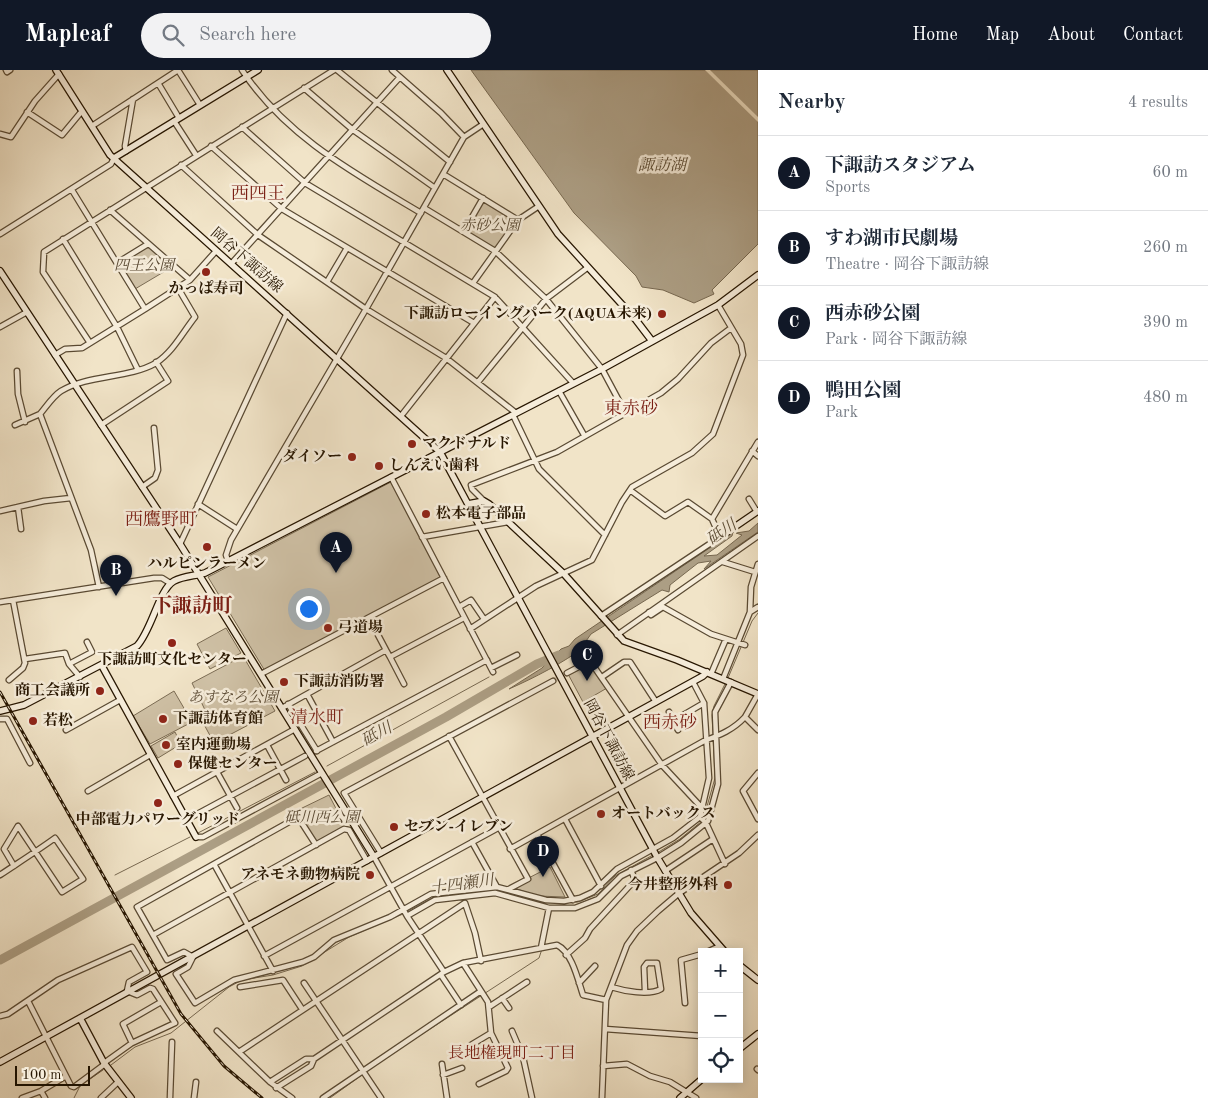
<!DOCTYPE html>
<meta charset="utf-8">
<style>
:root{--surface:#fff;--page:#f2f2f3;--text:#1f2937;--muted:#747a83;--line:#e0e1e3;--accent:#111827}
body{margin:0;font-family:"Old Standard TT","Noto Serif JP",serif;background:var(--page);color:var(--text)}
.controls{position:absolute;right:15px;bottom:15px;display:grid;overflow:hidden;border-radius:0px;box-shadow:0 2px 12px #0003}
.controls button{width:45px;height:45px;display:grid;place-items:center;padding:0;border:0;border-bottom:1px solid var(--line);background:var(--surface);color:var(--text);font:25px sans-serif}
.scale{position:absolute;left:15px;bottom:12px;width:75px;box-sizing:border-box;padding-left:5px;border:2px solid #271601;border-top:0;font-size:14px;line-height:18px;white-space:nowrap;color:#271601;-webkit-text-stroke:4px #f6eddb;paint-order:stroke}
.you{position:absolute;left:308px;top:538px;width:18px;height:18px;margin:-12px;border:4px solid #fff;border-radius:50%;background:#1a73e8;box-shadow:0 0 0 8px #1a73e833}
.badge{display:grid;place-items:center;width:32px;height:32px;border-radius:50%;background:var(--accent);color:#fff;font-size:16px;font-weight:700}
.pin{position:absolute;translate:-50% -41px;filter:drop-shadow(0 1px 2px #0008)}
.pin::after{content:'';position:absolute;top:26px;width:18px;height:15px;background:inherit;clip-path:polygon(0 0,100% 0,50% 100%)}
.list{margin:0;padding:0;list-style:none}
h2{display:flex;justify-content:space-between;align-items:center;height:65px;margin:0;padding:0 20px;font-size:21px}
h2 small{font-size:16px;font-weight:400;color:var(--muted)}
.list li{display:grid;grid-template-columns:32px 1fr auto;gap:15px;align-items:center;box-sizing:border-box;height:75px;padding:0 20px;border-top:1px solid var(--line)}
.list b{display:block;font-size:19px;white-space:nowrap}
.list p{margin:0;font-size:16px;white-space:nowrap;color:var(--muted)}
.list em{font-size:16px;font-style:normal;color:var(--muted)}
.icon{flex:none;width:28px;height:28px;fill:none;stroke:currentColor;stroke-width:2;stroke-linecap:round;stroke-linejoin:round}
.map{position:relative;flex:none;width:758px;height:1028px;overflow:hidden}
header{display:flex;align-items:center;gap:30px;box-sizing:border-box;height:70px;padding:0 25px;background:var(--accent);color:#fff}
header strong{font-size:24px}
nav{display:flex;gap:28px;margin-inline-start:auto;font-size:18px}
.search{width:350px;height:45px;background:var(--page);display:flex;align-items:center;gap:12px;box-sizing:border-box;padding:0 18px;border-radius:28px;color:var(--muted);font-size:19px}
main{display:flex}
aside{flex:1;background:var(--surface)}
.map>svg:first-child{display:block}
.green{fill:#cfc1a6;stroke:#7b6c54}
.water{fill:#ac9e84;stroke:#776850}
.pier{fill:#f1e4c8}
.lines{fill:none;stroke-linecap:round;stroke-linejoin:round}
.stream{stroke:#776850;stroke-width:1}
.river{stroke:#ac9e84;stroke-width:9}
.street-tunnel{stroke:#d3c5aa;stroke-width:4.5;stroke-dasharray:4.5 2;stroke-linecap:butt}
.street-casing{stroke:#5a4a33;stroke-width:7}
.secondary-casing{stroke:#271601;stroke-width:8}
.street{stroke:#f6eddb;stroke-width:4.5}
.secondary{stroke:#f6eddb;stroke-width:5.5}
.rail-casing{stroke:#271601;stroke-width:3}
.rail{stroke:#f6eddb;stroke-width:1;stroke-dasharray:4;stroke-linecap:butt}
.poi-dot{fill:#8f2418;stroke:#f6eddb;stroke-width:2}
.labels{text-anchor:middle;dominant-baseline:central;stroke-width:5;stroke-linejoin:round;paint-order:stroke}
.park-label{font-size:15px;font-style:italic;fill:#594933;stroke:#f6eddb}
.street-label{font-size:15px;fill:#271601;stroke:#f6eddb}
.poi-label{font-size:15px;font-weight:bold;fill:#271601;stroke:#f6eddb;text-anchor:start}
.water-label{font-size:16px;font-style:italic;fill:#5c4c35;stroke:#f6eddb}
.neighbourhood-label{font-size:16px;fill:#7a1f14;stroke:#f6eddb}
.quarter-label{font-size:18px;fill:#7a1f14;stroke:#f6eddb}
.district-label{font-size:20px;font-weight:bold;fill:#7a1f14;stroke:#f6eddb}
</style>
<header>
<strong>Mapleaf</strong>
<div class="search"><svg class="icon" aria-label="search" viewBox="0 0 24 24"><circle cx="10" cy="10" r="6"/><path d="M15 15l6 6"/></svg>Search here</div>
<nav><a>Home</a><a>Map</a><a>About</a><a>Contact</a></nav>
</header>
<main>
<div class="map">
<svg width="758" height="1028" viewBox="0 0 758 1028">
<rect width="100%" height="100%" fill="#f1e4c8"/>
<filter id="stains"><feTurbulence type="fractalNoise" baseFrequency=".004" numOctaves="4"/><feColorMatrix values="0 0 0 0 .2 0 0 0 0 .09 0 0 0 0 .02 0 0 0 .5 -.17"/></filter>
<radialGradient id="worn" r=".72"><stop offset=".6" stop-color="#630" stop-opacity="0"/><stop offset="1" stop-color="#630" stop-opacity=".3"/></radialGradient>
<path class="green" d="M484,131l30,18v3l-18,26h-3l-28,-16z
M148,176l24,21 -37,22 -15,-25z
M391,412l50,96 -176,93 -57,-94z
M226,558l15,25 -31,16 -13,-25z
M243,586l32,55 -61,32 -14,-26 6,-5 -14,-29z
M588,592l19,26 -24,14 -15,-28z
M174,621l18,31 -42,22 -17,-28z
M175,662l6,12 -23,14 -7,-12z
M329,725l16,31 -29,16 -18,-32z
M550,797l15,30 -27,-1 -27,-9z"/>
<path class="water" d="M471,0h287v174l-46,46 2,4 -20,9 -31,-13 -21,-3 -6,-11 -62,-63z
M758,453v9l-54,37 7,-8 -13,2 -28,22 -1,7 -7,-2 -71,44 -7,10 2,2c-25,18 -50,31 -77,43l33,-21 19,-19 8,-3 6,-7 158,-107 -1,4 -28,20 13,-1 25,-20 -6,-2 13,-2z"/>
<path class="pier" d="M705,0h5l48,47v5z"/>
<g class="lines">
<path class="stream" d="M728,608l24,-57 6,-8
M327,696l162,-89
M704,747l11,-39 -3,-63 2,-9 11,-22
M198,763l117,-61
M657,783l23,-14 22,-18
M115,805l75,-38
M511,823l30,10 37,-1 20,-8 17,-18 38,-21
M465,824l23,-4
M406,842l28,-15 19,-1
M544,875l1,-8
M111,995l24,-18 36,-14 58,-46 13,-7 31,-5 29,-9 47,-29 54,-23
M74,1028l6,-12 23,-16
M330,1028l54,-39 155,-101 3,-9"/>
<path class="river" d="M0,890l446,-243 91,-53 22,-9"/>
<path class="street-tunnel" d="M553,611l14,-8"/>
<defs>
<path id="street" d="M6,0l1,2 3,-2
M178,0l22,35
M242,0c43,66 112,103 179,143
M337,0l113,92
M392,0l49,43 23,24
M158,13l21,35
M304,18l49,42 82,58
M27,42l35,23 20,-24
M174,51l22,34
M92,56l86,-56
M242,57l63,56 190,114 78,86
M0,64l11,3 24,-36 24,-27
M211,76l71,63 192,114
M126,81l-1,-5 8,-47
M181,95l77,70 108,74 80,49 70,55
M443,104l75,46 -45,63
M72,120l73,119 45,-29 26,-29
M424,138l71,43 51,48 56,70 23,43
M110,140l80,70
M518,150l21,-14
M464,161l19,-33
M0,164l111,-70 3,-6
M63,169l54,88 21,43
M117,193l31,-19
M231,194l169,-187
M327,212l20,-34
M0,257l27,-15
M90,273l-47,-71 1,-20 290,-182
M55,285l10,-6 17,-1 63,-39
M17,301l1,23 7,28
M478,312l68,-83 41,-31
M559,321l25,44
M513,345l26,54 66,66
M401,346l94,-119
M15,355l25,-11
M101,355l67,-44 -12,-19
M752,381l6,5
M391,407l102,195
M142,417l13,-9 3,-8 -4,-42
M630,420l35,26 23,-14 24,17
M749,429l8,13
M484,431l-12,-12 -1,-4 86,-33 104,-59 17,-14 33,-36 20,-15
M198,434l39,25
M18,437l3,22
M0,441l44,-10 27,-3
M422,467l86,-15
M180,474l107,-231
M228,491l-2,-6 5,-15 135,-231 98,-172 18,-12
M723,492l32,10
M99,517l-8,-37 -51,-136c6,-7 13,-18 21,-23 28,-17 67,-12 95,-28 17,-11 27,-31 39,-46l-17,-29
M0,532l154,-24h8l8,5
M459,537l12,-7 13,19
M649,542l2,3 12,-8 48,27 34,11
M750,542l1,-25 7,-23
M601,546l119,-79 -8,-18 46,-77
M369,548l17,32
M470,559l66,-43 56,-26 30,-58 10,-15 60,-34 21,-19 30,-79 -2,-11 -23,-39
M617,565l141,-99
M390,587l14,27
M25,589l40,-6 4,11 11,13
M69,594l23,-12 -5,-10
M491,598l26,-13
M567,603l23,-12 72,104 41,44
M261,604l183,-96
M711,604l15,-35
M602,607l22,-15h6l26,40
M723,609l27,-67 8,-5
M9,610l14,-12 2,-5 -12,-63
M307,624l26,48
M758,624l-13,23 13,13
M288,634l29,47
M282,638l104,-58 4,7 74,-39
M669,642l4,9 31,-18
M0,649h7l23,44
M673,651l5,9
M66,660l54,-30
M449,666l79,143 -19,10
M267,675l19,35
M316,681l171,-91
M217,702l20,36
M758,703l-15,18 15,28
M88,721l62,-36
M173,726l122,-67
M700,747l6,6 19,41
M565,749l36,67
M186,750l119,-64
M537,764l36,66
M196,767h7l119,-64
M472,772l25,45
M316,775l-18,-28 -161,90 30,53 17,-8 9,5 -5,10 -12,7 19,29 39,-23 69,-18 11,-5 20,-17 56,-23 41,-23 66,-7 49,13 18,1 16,-3 13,-6 24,-23 56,-31 27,-21 9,-39 -5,-75 -11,-21
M510,779l194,-108c16,-6 29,-11 41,-24
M381,783l-37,-60 209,-112
M374,787l33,59 37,56
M214,794l59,107
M665,801l48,-32
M0,805c18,-12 37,-24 55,-37l28,41 -21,13 -44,-66 -14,23 10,17
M407,846l28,-16 60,-7 54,15h26l23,-9 23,-23 36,-18 24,-15 27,-22 10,-37 -3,-72 16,-30
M153,865l191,-106 5,1 18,31
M541,878l8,-40
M707,882l13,-6
M566,885l19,-17 5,-9 45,-49 -4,-10
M264,886l234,-128
M441,905l20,30
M304,913l77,115
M579,913l16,-17
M240,917l43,-7 19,29
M611,917c13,4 38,9 50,2l-4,-26h-10l-3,4 1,24
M502,928l7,10
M685,933l-4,-43 21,-6
M489,937l38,-25
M0,946l8,-2 50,-34 74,-33 15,25 -18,10 -2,9 10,4 13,-7 3,1 22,34 -43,20 -28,20
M605,959l97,7
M217,961l53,51 22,16
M512,961l11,26 9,41
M132,973l-9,-19 38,-22
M471,975l20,-12
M239,982l226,-149 10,30 6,28
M442,994l5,34
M603,996l24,-2 23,12 20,6 26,16
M757,999l1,1
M443,1005l19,-7
M66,1006l5,10 3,1 31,-23
M270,1012l36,-23h8
M479,1014l27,-13 2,-3 -17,-35 -3,-31 -7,-11
M276,1018l35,-22 3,-7 130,-87 19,-9 94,-18c15,7 21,35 26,50l23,5
M41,1021l4,7
M22,1028l19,-7 25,-15 -38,-75
M101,1028l17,-16
M170,1028l2,-56
M194,1028l2,-16
M323,1028l158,-107 -18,-28
M602,1028l4,-98 21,-55 10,-14 21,-20 20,-17 61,-41 19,-18"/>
<path id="secondary" d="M56,0l54,85 330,297 217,405 34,56 34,39
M447,0l111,164 78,86 16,21
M114,88l144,-88
M0,201l180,273 194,313
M468,434l16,-3 5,3 75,70 60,67 53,19 81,34
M720,467l38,-26
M102,596l94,171
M0,641l24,-6 113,-59c15,-16 22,-57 37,-65 9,-5 21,-5 31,-8l397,-204 116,-64 40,-30
M739,895l19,15
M80,948l24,45 27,35
M739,979l19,-15
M0,992l703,-386 4,-4
M680,1028l22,-19"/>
</defs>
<use href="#street" class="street-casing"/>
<use href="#secondary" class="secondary-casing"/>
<use href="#street" class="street"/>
<use href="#secondary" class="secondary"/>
<defs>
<path id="rail" d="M0,622l181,322 43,52 38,32"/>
</defs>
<use href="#rail" class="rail-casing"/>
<use href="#rail" class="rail"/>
</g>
<g class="poi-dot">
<circle cx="206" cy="202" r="5"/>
<circle cx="662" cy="244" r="5"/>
<circle cx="412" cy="374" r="5"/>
<circle cx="352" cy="387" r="5"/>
<circle cx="379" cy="396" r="5"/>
<circle cx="426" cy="444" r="5"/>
<circle cx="207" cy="477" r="5"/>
<circle cx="328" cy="558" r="5"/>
<circle cx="172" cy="573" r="5"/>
<circle cx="284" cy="612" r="5"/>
<circle cx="100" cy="621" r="5"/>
<circle cx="163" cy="649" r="5"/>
<circle cx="33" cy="651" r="5"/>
<circle cx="166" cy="675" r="5"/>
<circle cx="178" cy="694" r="5"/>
<circle cx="158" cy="733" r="5"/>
<circle cx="601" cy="744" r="5"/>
<circle cx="394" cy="757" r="5"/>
<circle cx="370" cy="805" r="5"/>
<circle cx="728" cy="815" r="5"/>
</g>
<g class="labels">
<g class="park-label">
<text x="490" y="156">赤砂公園</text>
<text x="144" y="196">四王公園</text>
<text x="233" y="628">あすなろ公園</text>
<text x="322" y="748">砥川西公園</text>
</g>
<g class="street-label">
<text transform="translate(246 191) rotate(41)">岡谷下諏訪線</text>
<text transform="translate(608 670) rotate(62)">岡谷下諏訪線</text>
</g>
<g class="poi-label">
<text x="206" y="219" text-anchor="middle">かっぱ寿司</text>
<text x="652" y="244" text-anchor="end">下諏訪ローイングパーク(AQUA未来)</text>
<text x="422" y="374">マクドナルド</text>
<text x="342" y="387" text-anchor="end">ダイソー</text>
<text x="389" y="396">しんえい歯科</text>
<text x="436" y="444">松本電子部品</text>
<text x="207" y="494" text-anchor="middle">ハルピンラーメン</text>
<text x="338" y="558">弓道場</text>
<text x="172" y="590" text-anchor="middle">下諏訪町文化センター</text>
<text x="294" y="612">下諏訪消防署</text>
<text x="90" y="621" text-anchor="end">商工会議所</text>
<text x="173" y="649">下諏訪体育館</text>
<text x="43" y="651">若松</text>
<text x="176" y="675">室内運動場</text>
<text x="188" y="694">保健センター</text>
<text x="611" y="744">オートバックス</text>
<text x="158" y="750" text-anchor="middle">中部電力パワーグリッド</text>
<text x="404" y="757">セブン-イレブン</text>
<text x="360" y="805" text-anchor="end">アネモネ動物病院</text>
<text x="718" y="815" text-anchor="end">今井整形外科</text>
</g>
<g class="water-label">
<text x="662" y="96">諏訪湖</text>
<text transform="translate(722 463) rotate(-34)">砥川</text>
<text transform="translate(377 665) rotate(-29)">砥川</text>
<text transform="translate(462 815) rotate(-8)">十四瀬川</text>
</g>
<g class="neighbourhood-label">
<text x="512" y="984">長地権現町二丁目</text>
</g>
<g class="quarter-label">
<text x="258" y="124">西四王</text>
<text x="631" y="339">東赤砂</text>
<text x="161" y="450">西鷹野町</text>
<text x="317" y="648">清水町</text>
<text x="670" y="653">西赤砂</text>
</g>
<g class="district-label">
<text x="192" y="537">下諏訪町</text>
</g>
</g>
<rect width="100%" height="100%" filter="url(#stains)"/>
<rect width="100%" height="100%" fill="url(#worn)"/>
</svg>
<div class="controls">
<button>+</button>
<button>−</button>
<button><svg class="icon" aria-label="locate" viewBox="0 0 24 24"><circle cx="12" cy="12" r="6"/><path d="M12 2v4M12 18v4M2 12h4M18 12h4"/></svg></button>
</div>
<div class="scale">100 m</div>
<div class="you"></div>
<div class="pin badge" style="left:336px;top:503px">A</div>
<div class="pin badge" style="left:116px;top:526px">B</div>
<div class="pin badge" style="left:587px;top:611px">C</div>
<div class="pin badge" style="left:543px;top:807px">D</div>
</div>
<aside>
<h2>Nearby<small>4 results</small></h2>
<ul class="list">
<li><span class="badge">A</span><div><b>下諏訪スタジアム</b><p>Sports</p></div><em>60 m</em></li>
<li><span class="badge">B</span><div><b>すわ湖市民劇場</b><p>Theatre · 岡谷下諏訪線</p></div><em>260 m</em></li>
<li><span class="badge">C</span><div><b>西赤砂公園</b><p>Park · 岡谷下諏訪線</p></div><em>390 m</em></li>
<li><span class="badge">D</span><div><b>鴨田公園</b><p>Park</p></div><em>480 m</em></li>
</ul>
</aside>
</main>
